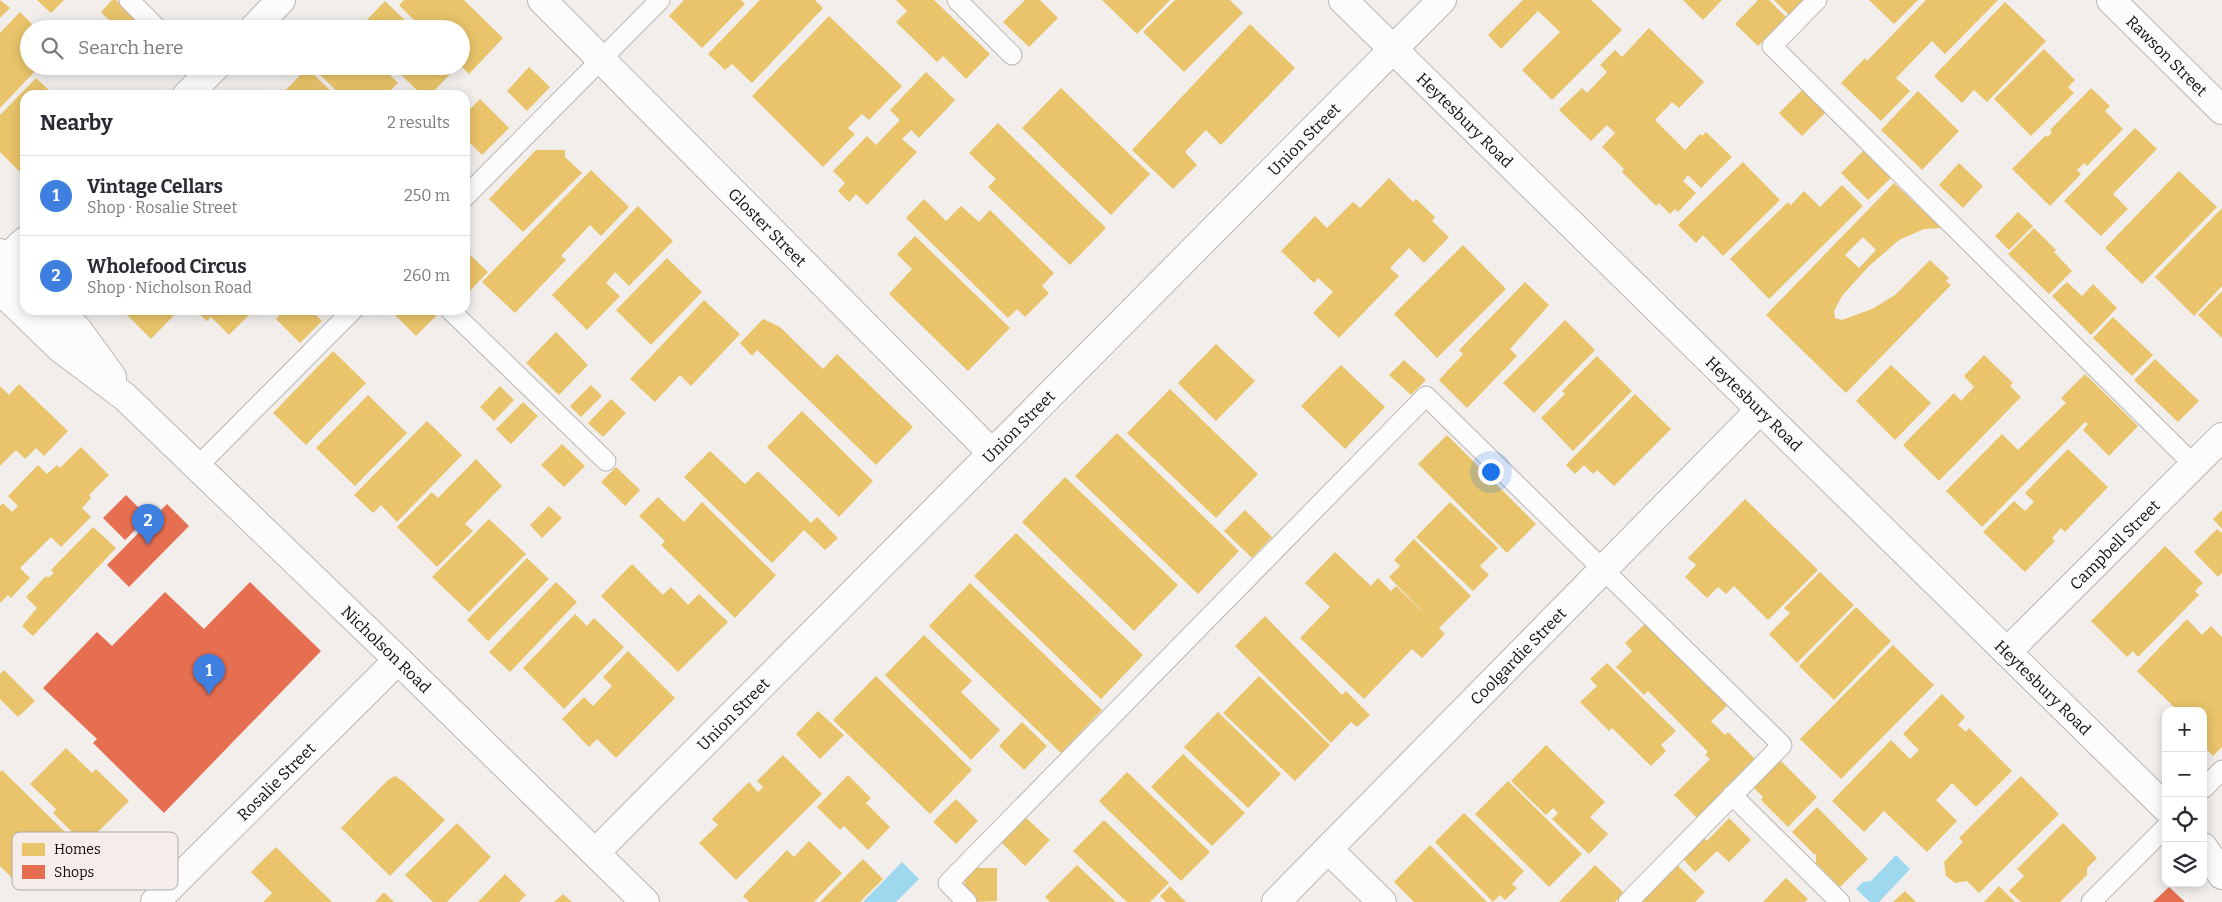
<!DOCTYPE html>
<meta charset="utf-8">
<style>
:root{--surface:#fff;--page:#f2f2f3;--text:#2b2b33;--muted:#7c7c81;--line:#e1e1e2;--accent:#5f5c5a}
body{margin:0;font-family:Bitter,serif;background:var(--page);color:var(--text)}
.controls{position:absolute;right:15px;bottom:15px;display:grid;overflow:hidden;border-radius:10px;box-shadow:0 2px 12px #0003}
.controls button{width:45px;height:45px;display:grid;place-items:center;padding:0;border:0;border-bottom:1px solid var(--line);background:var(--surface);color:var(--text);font:25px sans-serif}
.you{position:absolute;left:1490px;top:471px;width:18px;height:18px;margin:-12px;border:4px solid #fff;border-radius:50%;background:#1a73e8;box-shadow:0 0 0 8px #1a73e833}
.badge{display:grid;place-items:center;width:32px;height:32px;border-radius:50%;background:var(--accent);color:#fff;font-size:16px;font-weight:700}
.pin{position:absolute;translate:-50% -41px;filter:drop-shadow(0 1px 2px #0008)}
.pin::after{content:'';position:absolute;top:26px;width:18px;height:15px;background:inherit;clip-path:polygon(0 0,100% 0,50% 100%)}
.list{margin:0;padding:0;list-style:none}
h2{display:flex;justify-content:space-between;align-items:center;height:65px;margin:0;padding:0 20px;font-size:21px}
h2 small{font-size:16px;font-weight:400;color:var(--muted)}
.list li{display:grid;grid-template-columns:32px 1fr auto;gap:15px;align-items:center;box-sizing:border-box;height:80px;padding:0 20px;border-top:1px solid var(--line)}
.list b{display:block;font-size:19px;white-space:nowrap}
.list p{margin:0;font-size:16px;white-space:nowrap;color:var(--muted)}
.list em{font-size:16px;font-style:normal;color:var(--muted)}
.icon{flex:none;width:28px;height:28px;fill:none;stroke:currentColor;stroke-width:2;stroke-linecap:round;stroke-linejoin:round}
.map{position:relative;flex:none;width:2222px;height:902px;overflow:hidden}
.search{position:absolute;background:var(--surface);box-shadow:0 2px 12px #0003;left:20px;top:20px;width:450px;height:55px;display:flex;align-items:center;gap:12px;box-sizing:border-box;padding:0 18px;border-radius:28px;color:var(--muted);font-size:19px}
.panel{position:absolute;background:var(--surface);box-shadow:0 2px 12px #0003;left:20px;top:90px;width:450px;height:225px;border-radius:15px}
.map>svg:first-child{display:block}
.water{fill:#9dd8ee}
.homes{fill:#e9c46a;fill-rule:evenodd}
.shops{fill:#e76f51}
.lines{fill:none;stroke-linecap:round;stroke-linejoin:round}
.lane-casing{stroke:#b9b6b4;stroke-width:21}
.street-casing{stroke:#b9b6b4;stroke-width:30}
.secondary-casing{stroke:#b9b6b4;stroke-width:30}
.lane{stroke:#fdfcfc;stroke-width:19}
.street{stroke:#fdfcfc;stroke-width:28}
.secondary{stroke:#fdfcfc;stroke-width:28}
.labels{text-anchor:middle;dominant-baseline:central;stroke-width:5;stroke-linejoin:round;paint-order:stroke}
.street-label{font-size:16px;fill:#100d0c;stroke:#f4ede9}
.key{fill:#f4ede9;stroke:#b0aaa7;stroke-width:1}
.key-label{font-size:14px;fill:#100d0c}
</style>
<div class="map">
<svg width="2222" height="902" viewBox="0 0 2222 902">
<rect width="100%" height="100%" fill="#f1eeec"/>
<path class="water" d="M1896,855l14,14 -31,33h-9l-14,-13 7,-7 8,-1z
M902,862l17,17 -23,23h-33z"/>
<path class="homes" d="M0,0l10,8 -10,10z
M37,0h27l-13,13z
M112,0h4l29,29h-27l-17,-17z
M404,0h60l39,38 -34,36 -8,-8v-37h-38l-24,-24z
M684,0h57l4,4 -43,44 -33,-32z
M760,0h55l8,8 -71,75 -20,-19 -7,6 -17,-16z
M896,0h38l56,54 -24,25 -23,-23 -6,6 -41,-40 11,-11z
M1025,0h15l18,18 -29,29 -26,-25z
M1102,0h68l-33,34z
M1175,0h55l13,13 -59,59 -41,-40z
M1523,0h68l31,30 -70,70 -30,-30 38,-38 -22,-21 -37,38 -13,-14z
M1683,0h39l-19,20z
M1758,0h11l17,17 -28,29 -23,-22z
M1774,0h29l-14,15z
M1869,0h49l-24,24z
M1926,0h72l-53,54 -13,-13 -36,37 14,13 -29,30 -40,-38 24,-25 2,3z
M385,1l29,28h-56z
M2005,2l41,39 -59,61 -13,-12 -12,13 -28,-27z
M20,12l17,17h-8v37h11l-40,42v-75z
M829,16l73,70 -33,34 -7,-6 -14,14 7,6 -32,33 -71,-71z
M1250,24l45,44 -74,77 -15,-15 -21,22 12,13 -24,24 -41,-39z
M1649,28l55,54 -25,26 -7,-6 -17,18 30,30 15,-16 2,2 4,-4 26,25 -31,31 -13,-13 -5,6 13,12 -18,19 -3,-3 -5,5 -11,-11 -3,3 -34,-34 2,-3 -22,-22 13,-14 -8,-8 -16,16 -32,-31 23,-22 5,5 20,-21 -7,-7 15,-15 7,7z
M2044,49l31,31 -7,7 6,6 -43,43 -37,-37z
M318,66h63l17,17 -9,9 3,3h-51l-26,-25z
M392,66h61l2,3 -25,26h-8z
M529,67l21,20 -23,24 -20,-20z
M307,68l28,27h-54z
M926,72l29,28 -36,38 -8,-8 -9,9 15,13 -50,53 -11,-11 -7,8 -11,-11 7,-8 -12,-12 34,-35 9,9 24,-25 -10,-10z
M36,78l18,17h-29v74l-4,4 -21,-21v-37z
M1061,88l89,86 -39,41 -89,-87z
M2091,88l19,18 -5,5 18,18 -36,37 -3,-3 -7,7 4,4 -31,32 -38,-37 34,-34 2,2 4,-5 -2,-2z
M1803,89l23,23 -24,24 -23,-23z
M1918,91l41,40 -37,39 -41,-40z
M480,99l29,29 -27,27 -17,-17v-24z
M998,123l108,105 -36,37 -82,-78 8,-8 -27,-26z
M2135,128l22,21 -44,45 15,15 -27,27 -37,-35z
M1865,149l27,28 -24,23 -27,-27z
M536,150h29v7l17,16 -59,59 -34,-33z
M1743,162l37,38 -57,56 -20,-21 -7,8 -18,-18z
M1959,163l24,23 -20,22 -24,-23z
M591,170l38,37 -28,29 -11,-11 -29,31 5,4 -51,53 -33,-31z
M2179,171l38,36 -75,77 -37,-36z
M1389,178l24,24 3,-3 19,18 -3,4 17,16 -25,26 -15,-15 -19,20 9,8 -60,62 -26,-25 20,-21 -15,-14 -4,5 -33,-32 34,-35 12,12 26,-26 7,6z
M1894,183l47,45 -17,1 -25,11 -31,27 -26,29 -8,15 1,7 7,2 30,-11 23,-14 35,-35 19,18 -3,3 5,4 -105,108 -80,-78zM1863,237l13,13 -17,18 -14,-13z
M1842,185l21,21 -94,93 -39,-40 58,-57 3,3 13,-14 16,16z
M924,199l22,22 15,-15 18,16 11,-12 64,63 -12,13 7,7 -24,24 -8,-8 -9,9 -102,-100z
M638,206l35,35 -44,45 -14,-14 -9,11 14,13 -33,34 -35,-35z
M2222,208v78l-28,30 -39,-39z
M2018,212l15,14 -24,24 -14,-14z
M2034,228l22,22 -2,2 18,19 -23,23 -41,-40z
M915,236l95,92 -42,43 -79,-77 23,-25 -15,-15z
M1463,245l43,44 -69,69 -43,-44z
M465,250l23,22 -23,24z
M667,258l35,34 -51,53 -35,-35z
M1525,282l24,23 -39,44 7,7 -50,52 -28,-28 24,-26 -4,-4z
M2067,282l15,14 11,-12 24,24 -26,27 -39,-39z
M2222,291v47l-24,-23z
M704,300l36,34 -49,52 -11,-11 -25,27 -25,-23z
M122,310h57l-28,29z
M195,310h59l-25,25 -18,-18 -4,4z
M285,310h26l11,11 -22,22 -24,-24z
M390,310h40l6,6 -20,20z
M2113,317l40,38 -21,21 -39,-38z
M763,319l17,8 43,42 14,-15 76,73 -37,38 -119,-115 -5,6 -12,-13z
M1565,320l30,30 -61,63 -31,-30z
M556,332l32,33 -29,30 -33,-32z
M1216,344l39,37 -39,40 -38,-38z
M333,351l33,32 -60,62 -33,-32z
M1984,355l29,28 -3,3 11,11 -82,84 -36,-36 51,-52 7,8 13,-14 -10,-11z
M1597,356l35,35 -59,60 -32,-33 24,-24 -3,-3z
M2155,359l44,42 -21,21 -44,-42z
M1404,360l22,20 -15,15 -22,-20z
M1341,365l44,42 -40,42 -44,-43z
M1891,365l40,38 -36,37 -39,-39z
M2085,374l53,52 -29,30 -26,-26 5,-6 -3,-2 -103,105 -36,-36 56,-57 16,16 48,-47 -5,-5z
M19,384l49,47 -24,25 -8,-8 -11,11 -9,-9 -16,16v-80l9,9z
M591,385l11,11 -21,21 -11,-11z
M500,386l14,14 -20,21 -14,-14z
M1170,389l88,85 -42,44 -89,-85z
M1635,394l36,35 -57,57 -17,-16 -4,4 -9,-9 -9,9 -9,-9z
M368,395l39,38 -52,53 -39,-38z
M611,399l15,14 -23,24 -15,-14z
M523,402l15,14 -27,28 -15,-15z
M802,411l71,70 -34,36 -72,-70z
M427,421l35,34 -65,67 -16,-17 -8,8 -19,-18z
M1117,433l122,118 -41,43 -123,-118z
M1447,435l89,89 -29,29 -89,-89z
M562,444l23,22 -21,21 -23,-22z
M81,447l28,28 -20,20 2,3 -9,10 9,9 -30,30 -10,-10 -31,31 10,10 -19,20 -3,-3 -8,8v-97l3,-3 9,9 6,-6 -10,-10 30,-31 9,9 10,-9 3,3z
M2068,449l40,38 -43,45 -4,-4 -9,10 3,3 -30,31 -42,-40 31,-31 11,10 9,-9 -9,-9z
M710,451l35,33 13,-13 53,52 6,-6 21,21 -13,12 -21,-20 -32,33 -88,-86z
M476,459l26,27 -37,38 8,7 -36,36 -40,-40 35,-35 6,6z
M616,467l24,23 -15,16 -24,-24z
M1065,477l113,108 -44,46 -112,-109z
M658,497l26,25 18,-20 74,73 -41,43 -74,-73 4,-4 -26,-25z
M1745,499l73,71 -50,50 -34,-34 -8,8 -8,-7 -11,11 -22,-21 11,-12 -8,-7z
M1450,502l48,46 -18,18 9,9 -16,16 -57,-54z
M549,506l13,12 -20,20 -12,-13z
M1245,510l27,27 -20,21 -28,-27z
M2222,510v19l-9,-10z
M489,519l37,35 -57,58 -37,-35z
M93,527l23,21 -83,88 -11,-10 15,-18 -11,-11 20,-21 2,2 6,-5 -3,-3z
M2217,529l5,4v40l-4,4 -24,-25z
M1016,533l127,122 -42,44 -127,-123z
M1414,539l57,57 -32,32 6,6 -23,24 -10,-9 -48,50 -64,-61 30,-31 -25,-24 30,-31 36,34 7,-8 13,13 5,-5 33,32 -40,-41 11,-11 -6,-6z
M2165,546l38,37 -8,8 4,4 -61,62 -5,-6 -6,6 -36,-36z
M527,558l22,21 -61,62 -21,-21z
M632,564l31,31 8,-8 17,18 11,-11 29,28 -50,50 -77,-76z
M1820,572l34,33 -57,58 -28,-29 21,-21 -6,-5z
M556,582l21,20 -67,70 -21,-20z
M970,583l132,127 -41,43 -132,-127z
M1856,607l35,34 -57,59 -35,-34z
M575,614l12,12 7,-8 30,29 -60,62 -41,-41z
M1265,616l77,79 4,-4 24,24 -13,12 -6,-5 -20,21 -96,-97z
M2187,619l15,16 9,-9 11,11v110l-9,9 -10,-10v-35h-33l4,-4 -37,-36z
M1645,624l62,62 2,-2 20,20 -18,17 14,14 3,-3 27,27 -58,59 -23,-23 36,-36 -5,-4 3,-3 -60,-61 -4,4 -28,-28 16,-16 -7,-8z
M924,635l48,46 -11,11 39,38 -29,30 -86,-85z
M1893,645l41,40 -93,94 -41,-40z
M628,651l47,47 -59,60 -19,-19 -8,8 -27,-28 22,-22 9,9 19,-20 -9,-9z
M1607,663l69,68 -15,14 5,6 -15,15 -39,-38 -3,3 -29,-29 17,-16 -7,-7z
M4,670l31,31 -17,16 -18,-18v-25z
M876,676l96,94 -42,44 -97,-94z
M1259,676l71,69 -35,36 -72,-68z
M1942,694l23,23 -7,8 8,7 3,-4 43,43 -36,36 -24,-24 -16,17 21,21 -30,31 -43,-41 -20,21 -32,-31 59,-61 19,19 9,-9 -16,-16z
M818,711l26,24 -24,24 -24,-25z
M1218,712l63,62 -33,34 -64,-61z
M1022,722l25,24 -23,24 -25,-24z
M1546,745l59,57 -15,15 18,17 -19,20 -37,-35 6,-6 -5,-5 -7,7 -35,-34z
M66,748l26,25 4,-4 33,32 -44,44 -32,-32 3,-4 -26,-25z
M1183,754l62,59 -33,33 -61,-59z
M783,755l39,39 -86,86 -37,-37 19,-18 -6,-6 37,-37 9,10 5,-5 -6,-6z
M1779,759l38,38 -29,30 -27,-27 2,-3 -11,-11z
M2,770l66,65 -17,17 6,5 -33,33 -24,-24v-94z
M1127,772l83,80 -29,29 -82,-80z
M848,775l23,23 -5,5 24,24 -22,23 -24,-24 -4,4 -23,-23z
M395,776l9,6 41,38 -55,56 -49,-48 47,-48z
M2021,776l38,38 -80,79 -12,-12 -12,2 -9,-7 -2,-14 19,-20 -4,-4z
M1508,781l74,73 -33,33 -74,-73z
M956,799l22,22 -22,23 -23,-22z
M1817,807l51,52 -28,28 -24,-24v-10l-1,2 -23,-23z
M1464,813l60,58 -12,13 5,4 -12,12 -5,-5 -7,7 -58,-60z
M1024,816l26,24 -25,26 -25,-25z
M1729,818l22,22 -22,22 -12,-11 -22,21 -13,-14 21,-21 4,4z
M1104,820l65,63 -19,19h-23l-54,-51z
M457,823l34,34 -44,45h-14l-28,-27z
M2063,823l34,35 -10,10v7l-27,27h-39l-12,-11 15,-15 -7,-7z
M809,841l33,32 -28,29h-65l-6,-6 44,-46 7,7z
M1430,845l57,57h-73l-20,-20z
M276,847l21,21 35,34h-69l9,-9 -21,-21z
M863,859l20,20 -23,23h-40z
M1676,864l29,28 -10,10h-56z
M1077,865l39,37h-66l-5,-5z
M1595,865l29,28 -9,9h-56z
M974,868h23v33l-23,1 -10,-10 1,-14z
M505,874l21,21 -7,7h-41z
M1786,878l22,21 -3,3h-42z
M1170,886l16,16h-20l-6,-6z
M1999,886l16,16h-31z
M1905,891l11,11h-23z
M384,892l10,10h-19z
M563,894l9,8h-18z"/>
<path class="shops" d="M126,495l22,22 -23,23 -22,-22z
M167,504l22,22 -60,61 -22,-22z
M250,582l71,69 -157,162 -71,-70 4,-4 -54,-51 54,-56 15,14 53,-54 39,37z
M2169,887l16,15h-32z"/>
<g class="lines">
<defs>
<path id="lane" d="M129,0l29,29
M957,0l55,55
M1817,0l-45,46 422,419
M465,197l195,-197
M450,310l156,151
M198,466l155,-156
M2203,789l19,-19
M1732,795l108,107
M967,902l-19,-19 478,-487 356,349 -154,157
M2091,902l75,-75"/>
<g id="street">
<path id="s1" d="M542,0l450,453"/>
<path id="s2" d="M1343,0l823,808"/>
<path id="s3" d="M2111,0l111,110"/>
<path d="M253,29l28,-29"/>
<path d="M187,95l29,-29"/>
<path d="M0,274l6,-15 19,-18"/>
<path id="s4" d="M2007,652l215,-215"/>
<path d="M2203,847l19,28"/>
<path d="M1328,849l54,53"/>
<path id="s5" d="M595,853l847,-853"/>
<path id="s6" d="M155,902l243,-242"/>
<path id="s7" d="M1276,902l484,-492"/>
</g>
<g id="secondary">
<path d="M0,253l25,25"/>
<path id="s8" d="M0,290l60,58 65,49 273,263 247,242"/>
<path d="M58,310l20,20 34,47"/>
</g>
</defs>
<use href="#lane" class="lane-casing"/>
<use href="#street" class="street-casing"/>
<use href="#secondary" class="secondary-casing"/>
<use href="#lane" class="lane"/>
<use href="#street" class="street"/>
<use href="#secondary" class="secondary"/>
</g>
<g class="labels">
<g class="street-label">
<text stroke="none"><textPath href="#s3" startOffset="79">Rawson Street</textPath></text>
<text stroke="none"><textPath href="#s2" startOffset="171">Heytesbury Road</textPath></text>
<text stroke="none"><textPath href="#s5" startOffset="1006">Union Street</textPath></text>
<text stroke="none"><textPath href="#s1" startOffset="320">Gloster Street</textPath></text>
<text stroke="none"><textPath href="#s2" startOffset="576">Heytesbury Road</textPath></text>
<text stroke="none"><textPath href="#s5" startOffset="601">Union Street</textPath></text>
<text stroke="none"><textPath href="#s4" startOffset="152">Campbell Street</textPath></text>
<text stroke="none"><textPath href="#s8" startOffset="528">Nicholson Road</textPath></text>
<text stroke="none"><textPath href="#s7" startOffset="345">Coolgardie Street</textPath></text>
<text stroke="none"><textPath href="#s2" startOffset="981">Heytesbury Road</textPath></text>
<text stroke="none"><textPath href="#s5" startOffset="196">Union Street</textPath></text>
<text stroke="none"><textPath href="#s6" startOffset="171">Rosalie Street</textPath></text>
</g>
</g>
<rect x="12" y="832" width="166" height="58" rx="8" class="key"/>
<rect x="22" y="843" width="23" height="13" fill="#e9c46a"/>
<rect x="22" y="865" width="23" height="14" fill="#e76f51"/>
<g class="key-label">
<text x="54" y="854">Homes</text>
<text x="54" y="877">Shops</text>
</g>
</svg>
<div class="controls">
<button>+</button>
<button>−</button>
<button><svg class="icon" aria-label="locate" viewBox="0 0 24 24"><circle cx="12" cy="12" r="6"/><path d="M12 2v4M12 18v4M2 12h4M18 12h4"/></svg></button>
<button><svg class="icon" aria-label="layers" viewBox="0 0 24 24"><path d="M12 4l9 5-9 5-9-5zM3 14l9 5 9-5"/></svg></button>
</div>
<div class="you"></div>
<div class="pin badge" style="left:209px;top:695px;background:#3f7fe0">1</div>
<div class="pin badge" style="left:148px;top:545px;background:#3f7fe0">2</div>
<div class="search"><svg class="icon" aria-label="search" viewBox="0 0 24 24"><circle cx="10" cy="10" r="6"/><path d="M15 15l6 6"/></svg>Search here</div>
<section class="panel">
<h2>Nearby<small>2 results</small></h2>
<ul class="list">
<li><span class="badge" style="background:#3f7fe0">1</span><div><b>Vintage Cellars</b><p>Shop · Rosalie Street</p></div><em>250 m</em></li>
<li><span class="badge" style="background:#3f7fe0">2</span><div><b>Wholefood Circus</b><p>Shop · Nicholson Road</p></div><em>260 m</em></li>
</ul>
</section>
</div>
